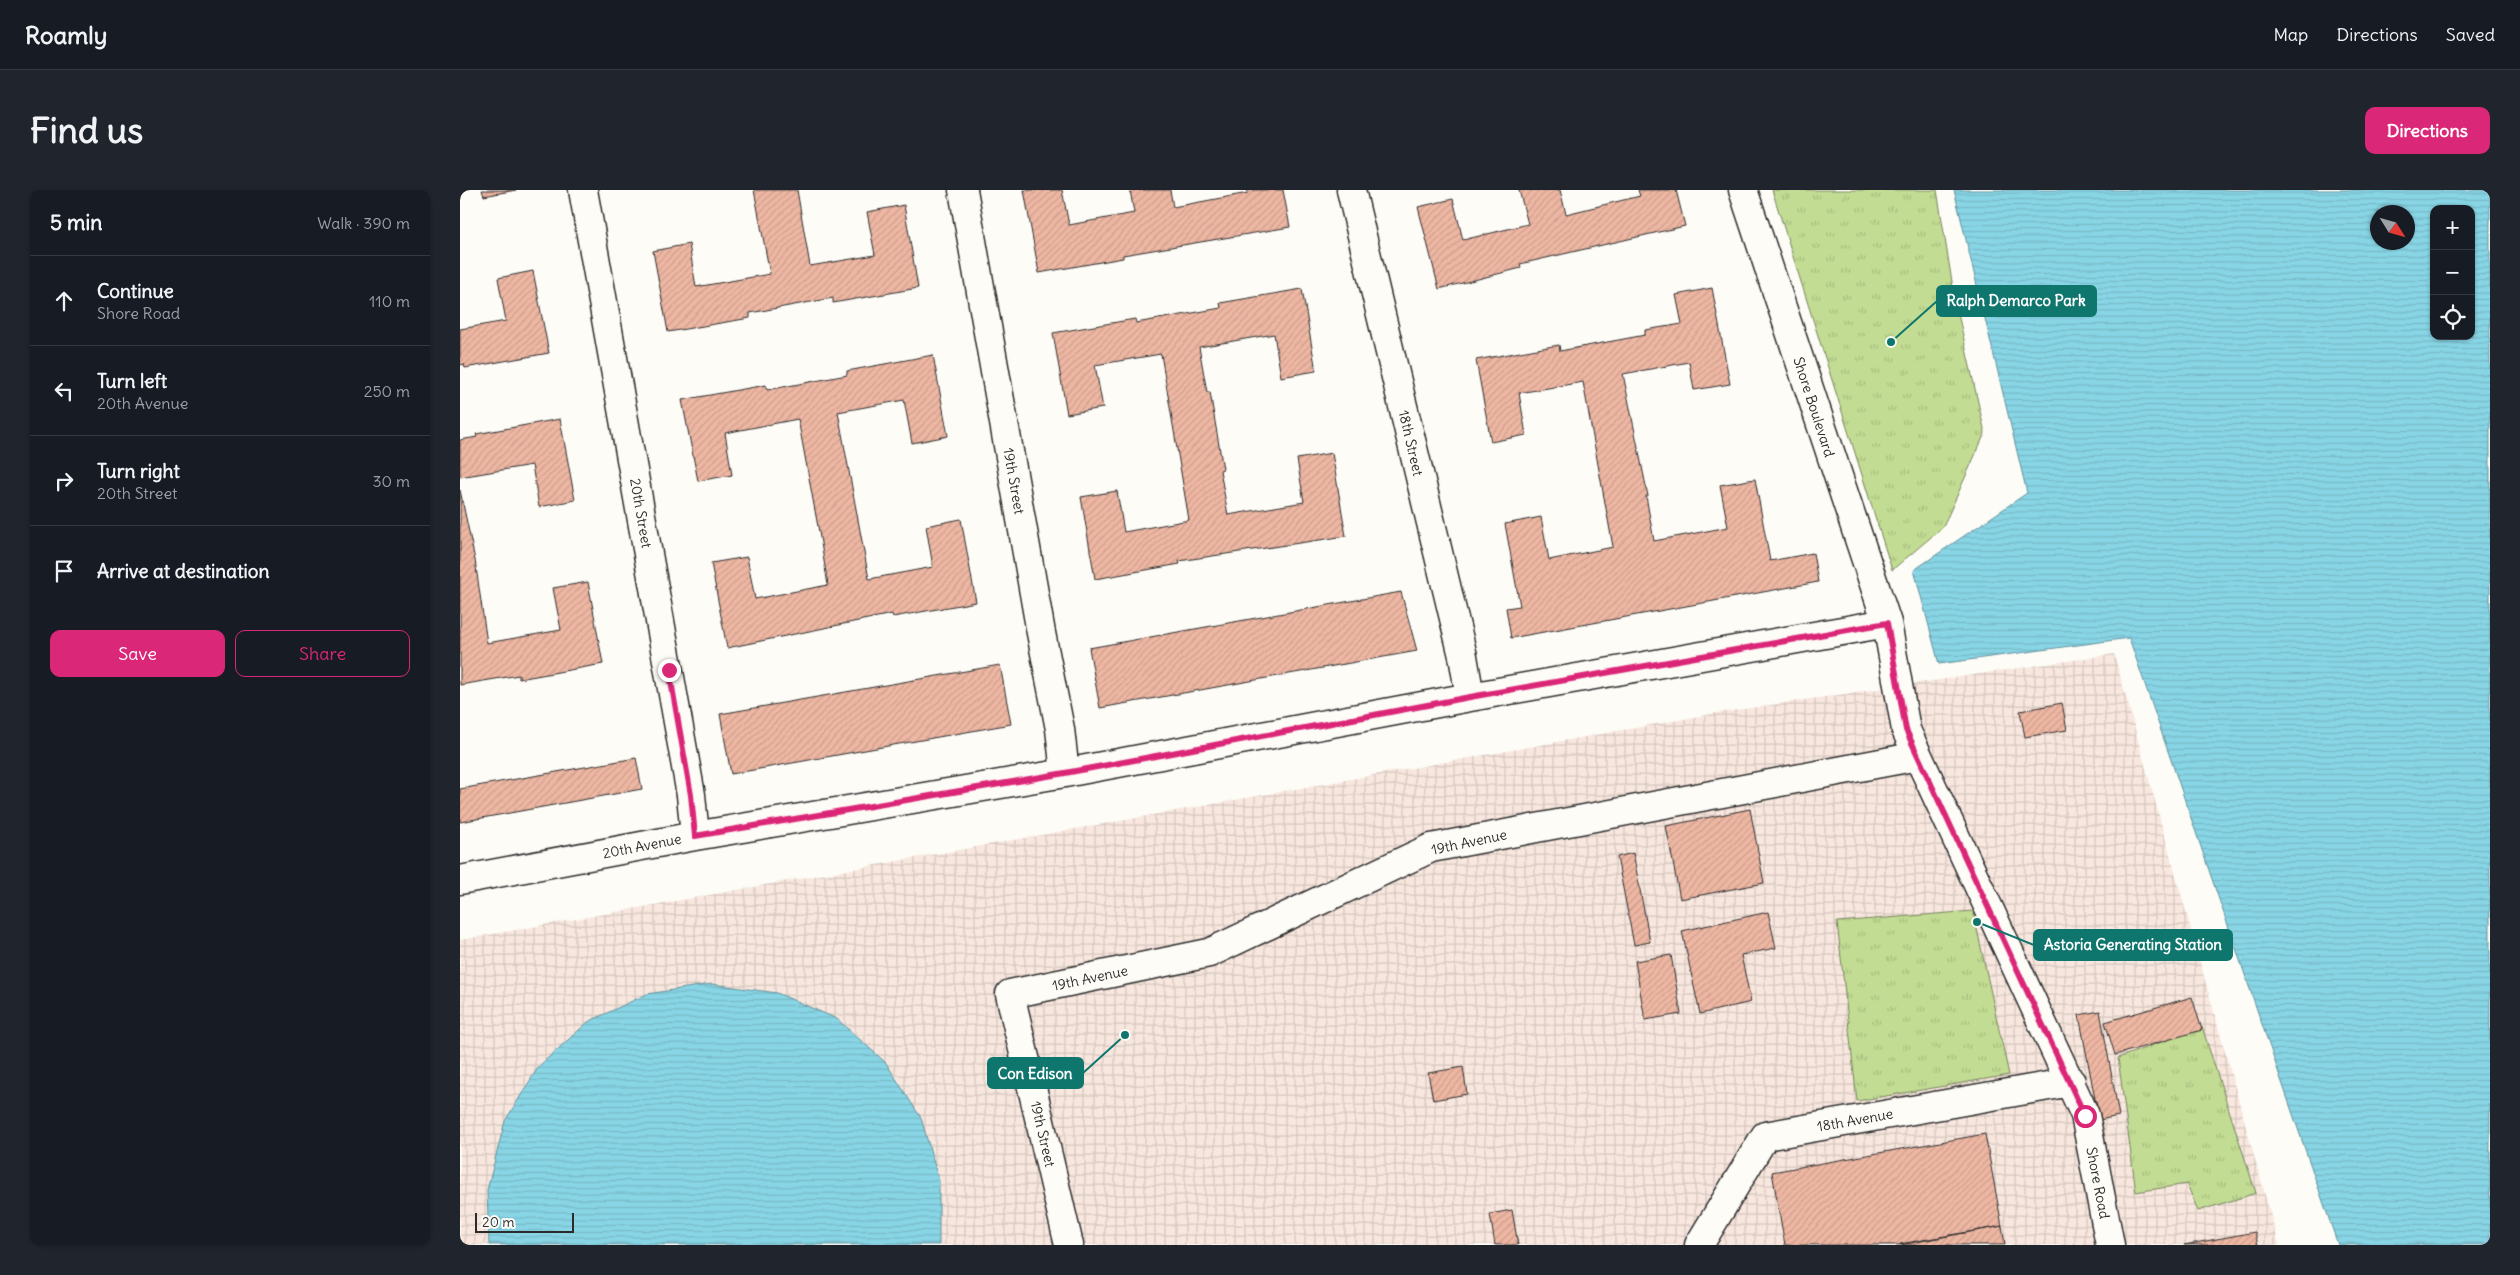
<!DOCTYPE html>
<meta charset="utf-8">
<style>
:root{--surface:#171b24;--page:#20242c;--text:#f1f3f6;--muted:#9ea1a6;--line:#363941;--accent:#db2777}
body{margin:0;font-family:Delius,sans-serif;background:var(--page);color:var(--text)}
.controls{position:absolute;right:15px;top:15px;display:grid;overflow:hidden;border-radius:10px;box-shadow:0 1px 4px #0004}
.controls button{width:45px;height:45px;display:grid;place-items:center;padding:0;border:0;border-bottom:1px solid var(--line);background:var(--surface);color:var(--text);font:25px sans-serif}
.compass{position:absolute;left:1910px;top:15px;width:45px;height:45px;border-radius:50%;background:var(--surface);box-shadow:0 1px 4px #0004;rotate:127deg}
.scale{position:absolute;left:15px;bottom:12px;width:99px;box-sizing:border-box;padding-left:5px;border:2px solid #2b2b2b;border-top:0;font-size:14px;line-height:18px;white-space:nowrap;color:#2b2b2b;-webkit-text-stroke:4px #fdfcf7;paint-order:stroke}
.stop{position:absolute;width:15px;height:15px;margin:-11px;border:4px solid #db2777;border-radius:50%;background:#fff}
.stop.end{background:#db2777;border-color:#fff;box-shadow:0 1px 5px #0008}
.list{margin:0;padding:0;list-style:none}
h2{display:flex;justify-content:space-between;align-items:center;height:65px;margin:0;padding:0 20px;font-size:21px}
h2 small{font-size:16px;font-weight:400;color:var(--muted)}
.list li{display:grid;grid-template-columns:32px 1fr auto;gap:15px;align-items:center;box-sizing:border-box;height:90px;padding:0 20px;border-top:1px solid var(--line)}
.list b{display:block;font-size:19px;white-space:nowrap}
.list p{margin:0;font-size:16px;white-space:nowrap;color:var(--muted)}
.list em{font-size:16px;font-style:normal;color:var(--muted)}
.actions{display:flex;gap:10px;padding:15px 20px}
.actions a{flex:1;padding:11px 0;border:1px solid var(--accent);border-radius:10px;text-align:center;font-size:18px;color:var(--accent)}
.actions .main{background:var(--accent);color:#fff}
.icon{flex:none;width:28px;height:28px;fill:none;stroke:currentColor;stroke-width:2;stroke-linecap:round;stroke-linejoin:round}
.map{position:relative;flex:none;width:2030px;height:1055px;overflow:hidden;border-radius:10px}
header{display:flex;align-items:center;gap:30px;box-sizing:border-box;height:70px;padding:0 25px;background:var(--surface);border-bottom:1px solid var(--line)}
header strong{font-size:24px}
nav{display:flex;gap:28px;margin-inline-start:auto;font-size:18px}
.intro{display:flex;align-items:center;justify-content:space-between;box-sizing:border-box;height:120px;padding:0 30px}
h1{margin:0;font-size:35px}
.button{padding:12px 22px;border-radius:10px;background:var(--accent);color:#fff;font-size:18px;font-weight:700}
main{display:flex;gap:30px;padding:0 30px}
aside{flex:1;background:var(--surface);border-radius:10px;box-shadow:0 1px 4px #0004}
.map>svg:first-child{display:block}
.industrial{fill:url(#industrial-grid)}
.grass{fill:url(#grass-tufts);stroke:#76845f}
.water{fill:url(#water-rules);stroke:#63919b;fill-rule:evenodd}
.building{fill:url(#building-hatch);stroke:#2b2b2b}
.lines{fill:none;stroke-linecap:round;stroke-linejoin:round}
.minor-casing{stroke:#2b2b2b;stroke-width:31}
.minor{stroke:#fdfcf7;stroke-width:28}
.route{stroke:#db2777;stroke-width:6}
.labels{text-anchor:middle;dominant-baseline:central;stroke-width:4.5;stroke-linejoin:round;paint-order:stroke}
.street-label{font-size:14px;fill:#2b2b2b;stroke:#fdfcf7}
.leader{fill:none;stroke:#0f766e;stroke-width:2}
.callout-dot{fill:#0f766e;stroke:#fdfcf7;stroke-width:2}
.callout{fill:#0f766e;stroke:#0f766e;stroke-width:2}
.callout-label{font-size:15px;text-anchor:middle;font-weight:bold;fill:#fff}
</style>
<header>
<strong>Roamly</strong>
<nav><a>Map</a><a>Directions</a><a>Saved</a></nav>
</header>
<div class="intro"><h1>Find us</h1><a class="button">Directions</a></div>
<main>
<aside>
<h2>5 min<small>Walk · 390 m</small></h2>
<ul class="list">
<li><svg class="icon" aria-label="ahead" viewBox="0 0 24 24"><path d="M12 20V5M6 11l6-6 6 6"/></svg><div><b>Continue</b><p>Shore Road</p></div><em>110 m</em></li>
<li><svg class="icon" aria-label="left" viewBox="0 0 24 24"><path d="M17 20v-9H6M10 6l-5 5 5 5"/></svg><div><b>Turn left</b><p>20th Avenue</p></div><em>250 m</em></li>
<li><svg class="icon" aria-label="right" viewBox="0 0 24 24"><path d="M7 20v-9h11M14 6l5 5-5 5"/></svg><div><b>Turn right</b><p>20th Street</p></div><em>30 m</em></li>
<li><svg class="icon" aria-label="arrive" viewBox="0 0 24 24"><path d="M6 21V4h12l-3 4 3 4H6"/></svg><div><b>Arrive at destination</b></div></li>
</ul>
<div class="actions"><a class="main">Save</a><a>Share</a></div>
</aside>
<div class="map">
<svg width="2030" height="1055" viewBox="0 0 2030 1055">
<defs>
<pattern id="industrial-grid" width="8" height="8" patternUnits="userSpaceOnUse" patternTransform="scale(1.25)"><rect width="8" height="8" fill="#f8e7de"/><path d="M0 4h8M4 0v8" fill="none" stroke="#d5c6bf"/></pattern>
<pattern id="grass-tufts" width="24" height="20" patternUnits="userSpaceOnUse" patternTransform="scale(1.25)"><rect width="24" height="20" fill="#c2dc93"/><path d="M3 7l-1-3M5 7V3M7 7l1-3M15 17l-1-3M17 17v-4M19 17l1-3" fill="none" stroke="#a7bd7f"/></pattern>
<pattern id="water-rules" width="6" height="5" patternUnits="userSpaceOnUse" patternTransform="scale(1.25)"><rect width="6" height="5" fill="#88d5e6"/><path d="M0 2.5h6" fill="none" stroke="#76b7c5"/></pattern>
<pattern id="building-hatch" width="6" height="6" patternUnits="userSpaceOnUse" patternTransform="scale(1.25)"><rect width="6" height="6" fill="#eeb7a3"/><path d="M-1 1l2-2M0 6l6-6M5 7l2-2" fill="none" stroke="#cc9e8c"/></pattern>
</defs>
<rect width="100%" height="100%" fill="#fdfcf7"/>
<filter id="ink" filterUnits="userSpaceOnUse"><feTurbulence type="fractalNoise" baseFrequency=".02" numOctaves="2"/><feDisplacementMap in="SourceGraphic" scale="10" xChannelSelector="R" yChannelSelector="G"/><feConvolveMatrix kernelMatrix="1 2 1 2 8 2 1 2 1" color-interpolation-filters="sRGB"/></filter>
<g filter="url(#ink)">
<path class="industrial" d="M1654,464l165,591h-1819v-305l1257,-227z"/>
<path class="grass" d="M1312,0h165l18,110 30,133 -42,94 -51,43z
M1513,721l36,164 -152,26 -20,-179z
M1742,837l54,166 -58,18 -11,-27 -51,8 -18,-134z"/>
<path class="water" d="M1494,0h536v1055h-152l-209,-607 -190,26 -25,-94 113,-77zM1974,19h37v127h-37zM1918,22h30v30h-30z
M252,794l65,9 60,26 49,44 35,55 18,63v64h-450l-2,-55 18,-69 34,-55 49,-44 59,-28z"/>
<path class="building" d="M22,0h34l-32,6z
M294,0h43l13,76 65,-11 -8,-43 37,-7 14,83 -85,15v-5l-83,15v5l-82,14 -15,-81 36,-7 7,43 74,-13z
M564,0h38l7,35 65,-12 -4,-23h40l3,17 75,-14 -1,-3h36l7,37 -167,28v3l-84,15z
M1059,0h41l6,24 74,-18 -2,-6h38l9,36 -165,38 1,4 -82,21 -21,-82 35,-8 10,41 65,-16z
M73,81l16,82 -84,15 -1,-4 -4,1v-36l46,-8 -8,-43z
M1252,98l18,96 -36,6 -5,-28 -66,12 25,122h-2l8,45 74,-14 -8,-42 35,-6 15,82 43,-8 5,29 -307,56 -5,-30 14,-2 -15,-82 36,-7 8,43 64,-13 -30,-165 -64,11 7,42 -35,7 -15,-82 83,-15 1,6 85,-16v-5l37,-6 -6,-29z
M842,99l14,82 -35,6 -7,-43 -75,13 8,45h3l13,77 -3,1 8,45 76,-13 -7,-43 35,-6 14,83 -167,25 1,3 -85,15 -14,-82 36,-6 7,41 65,-12 -28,-166 -66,11 8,43 -36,6 -14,-81 82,-14 1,4 85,-15 -1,-5z
M473,165l15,81 -36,7 -8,-43 -66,12 31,167 64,-12 -7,-41 35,-7 15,83 -83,15 -1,-3 -165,34 -16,-85 36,-6 8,42 73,-14 -7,-42 -23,-124 -73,14 7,42 -34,6 -16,-81 84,-15 1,5 80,-15v-4z
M100,229l15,81 -36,7 -7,-42 -72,12v-37l17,-3 -1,-3z
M0,300l15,70 12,83 74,-13 -8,-42 35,-6 15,82 -84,15v-4l-59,10z
M941,402l16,59 -317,57 -11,-60z
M540,475l11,59 -280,50 -11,-60z
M1602,513l5,27 -42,7 -5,-26z
M176,568l6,31 -182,33v-33z
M1290,619l14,74 -84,16 -14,-73z
M1173,663l17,89 -16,3 -17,-88z
M1308,722l8,36 -35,7 10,47 -51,12 -18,-83z
M1211,765l10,59 -36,6 -10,-59z
M1732,807l10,33 -87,25 -10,-33z
M1640,821l19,105 -20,4 -20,-105z
M1003,877l4,27 -34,6 -5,-27z
M1525,944l17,92 -102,19h-115l-13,-73z
M1052,1020l6,35h-23l-5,-31z
M1542,1036l3,19h-105v-1z
M1795,1042l3,13h-74z"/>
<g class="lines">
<defs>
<path id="minor" d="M123,0l108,605 4,41
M503,0l78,443 19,96 5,44
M891,0l112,466 7,41
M1283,0l144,433 19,107 179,385 25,130
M0,690l235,-44 370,-63 405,-76 417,-74
M609,1055l-59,-251 199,-41 222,-105 487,-92
M1239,1055l66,-109 306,-54"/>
</defs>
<use href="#minor" class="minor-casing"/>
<use href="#minor" class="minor"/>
</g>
</g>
<g class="lines" filter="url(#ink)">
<path class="route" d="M209,480l22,125 4,41 370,-63 405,-76 417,-74 19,107 179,386"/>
</g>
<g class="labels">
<g class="street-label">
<text transform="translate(1354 217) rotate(72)">Shore Boulevard</text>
<text transform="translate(951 253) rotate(77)">18th Street</text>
<text transform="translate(554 291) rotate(80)">19th Street</text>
<text transform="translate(181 323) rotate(80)">20th Street</text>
<text transform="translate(1009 652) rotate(-12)">19th Avenue</text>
<text transform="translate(182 656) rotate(-11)">20th Avenue</text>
<text transform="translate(630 788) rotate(-12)">19th Avenue</text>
<text transform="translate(1395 930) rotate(-10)">18th Avenue</text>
<text transform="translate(583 944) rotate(77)">19th Street</text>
<text transform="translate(1638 993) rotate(79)">Shore Road</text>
</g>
</g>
<path class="leader" d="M1431 152L1477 111M1517 732L1574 755M665 845L623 883"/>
<g class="callout-dot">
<circle cx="1431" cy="152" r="5"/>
<circle cx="1517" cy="732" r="5"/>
<circle cx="665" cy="845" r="5"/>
</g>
<g class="callout">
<rect x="1477" y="96" width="159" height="30" rx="5"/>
<rect x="1574" y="740" width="198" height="30" rx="5"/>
<rect x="528" y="868" width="95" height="30" rx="5"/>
</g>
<g class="callout-label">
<text x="1556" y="116">Ralph Demarco Park</text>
<text x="1673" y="760">Astoria Generating Station</text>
<text x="575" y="889">Con Edison</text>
</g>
</svg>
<div class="controls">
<button>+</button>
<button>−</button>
<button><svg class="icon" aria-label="locate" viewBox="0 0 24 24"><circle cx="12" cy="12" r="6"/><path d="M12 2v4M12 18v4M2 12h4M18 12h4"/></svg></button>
</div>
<svg class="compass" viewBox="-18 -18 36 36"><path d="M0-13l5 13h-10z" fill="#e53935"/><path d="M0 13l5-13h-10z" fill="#9ea1a6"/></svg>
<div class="scale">20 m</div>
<div class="stop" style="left:1625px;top:926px"></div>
<div class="stop end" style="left:209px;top:480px"></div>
</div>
</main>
